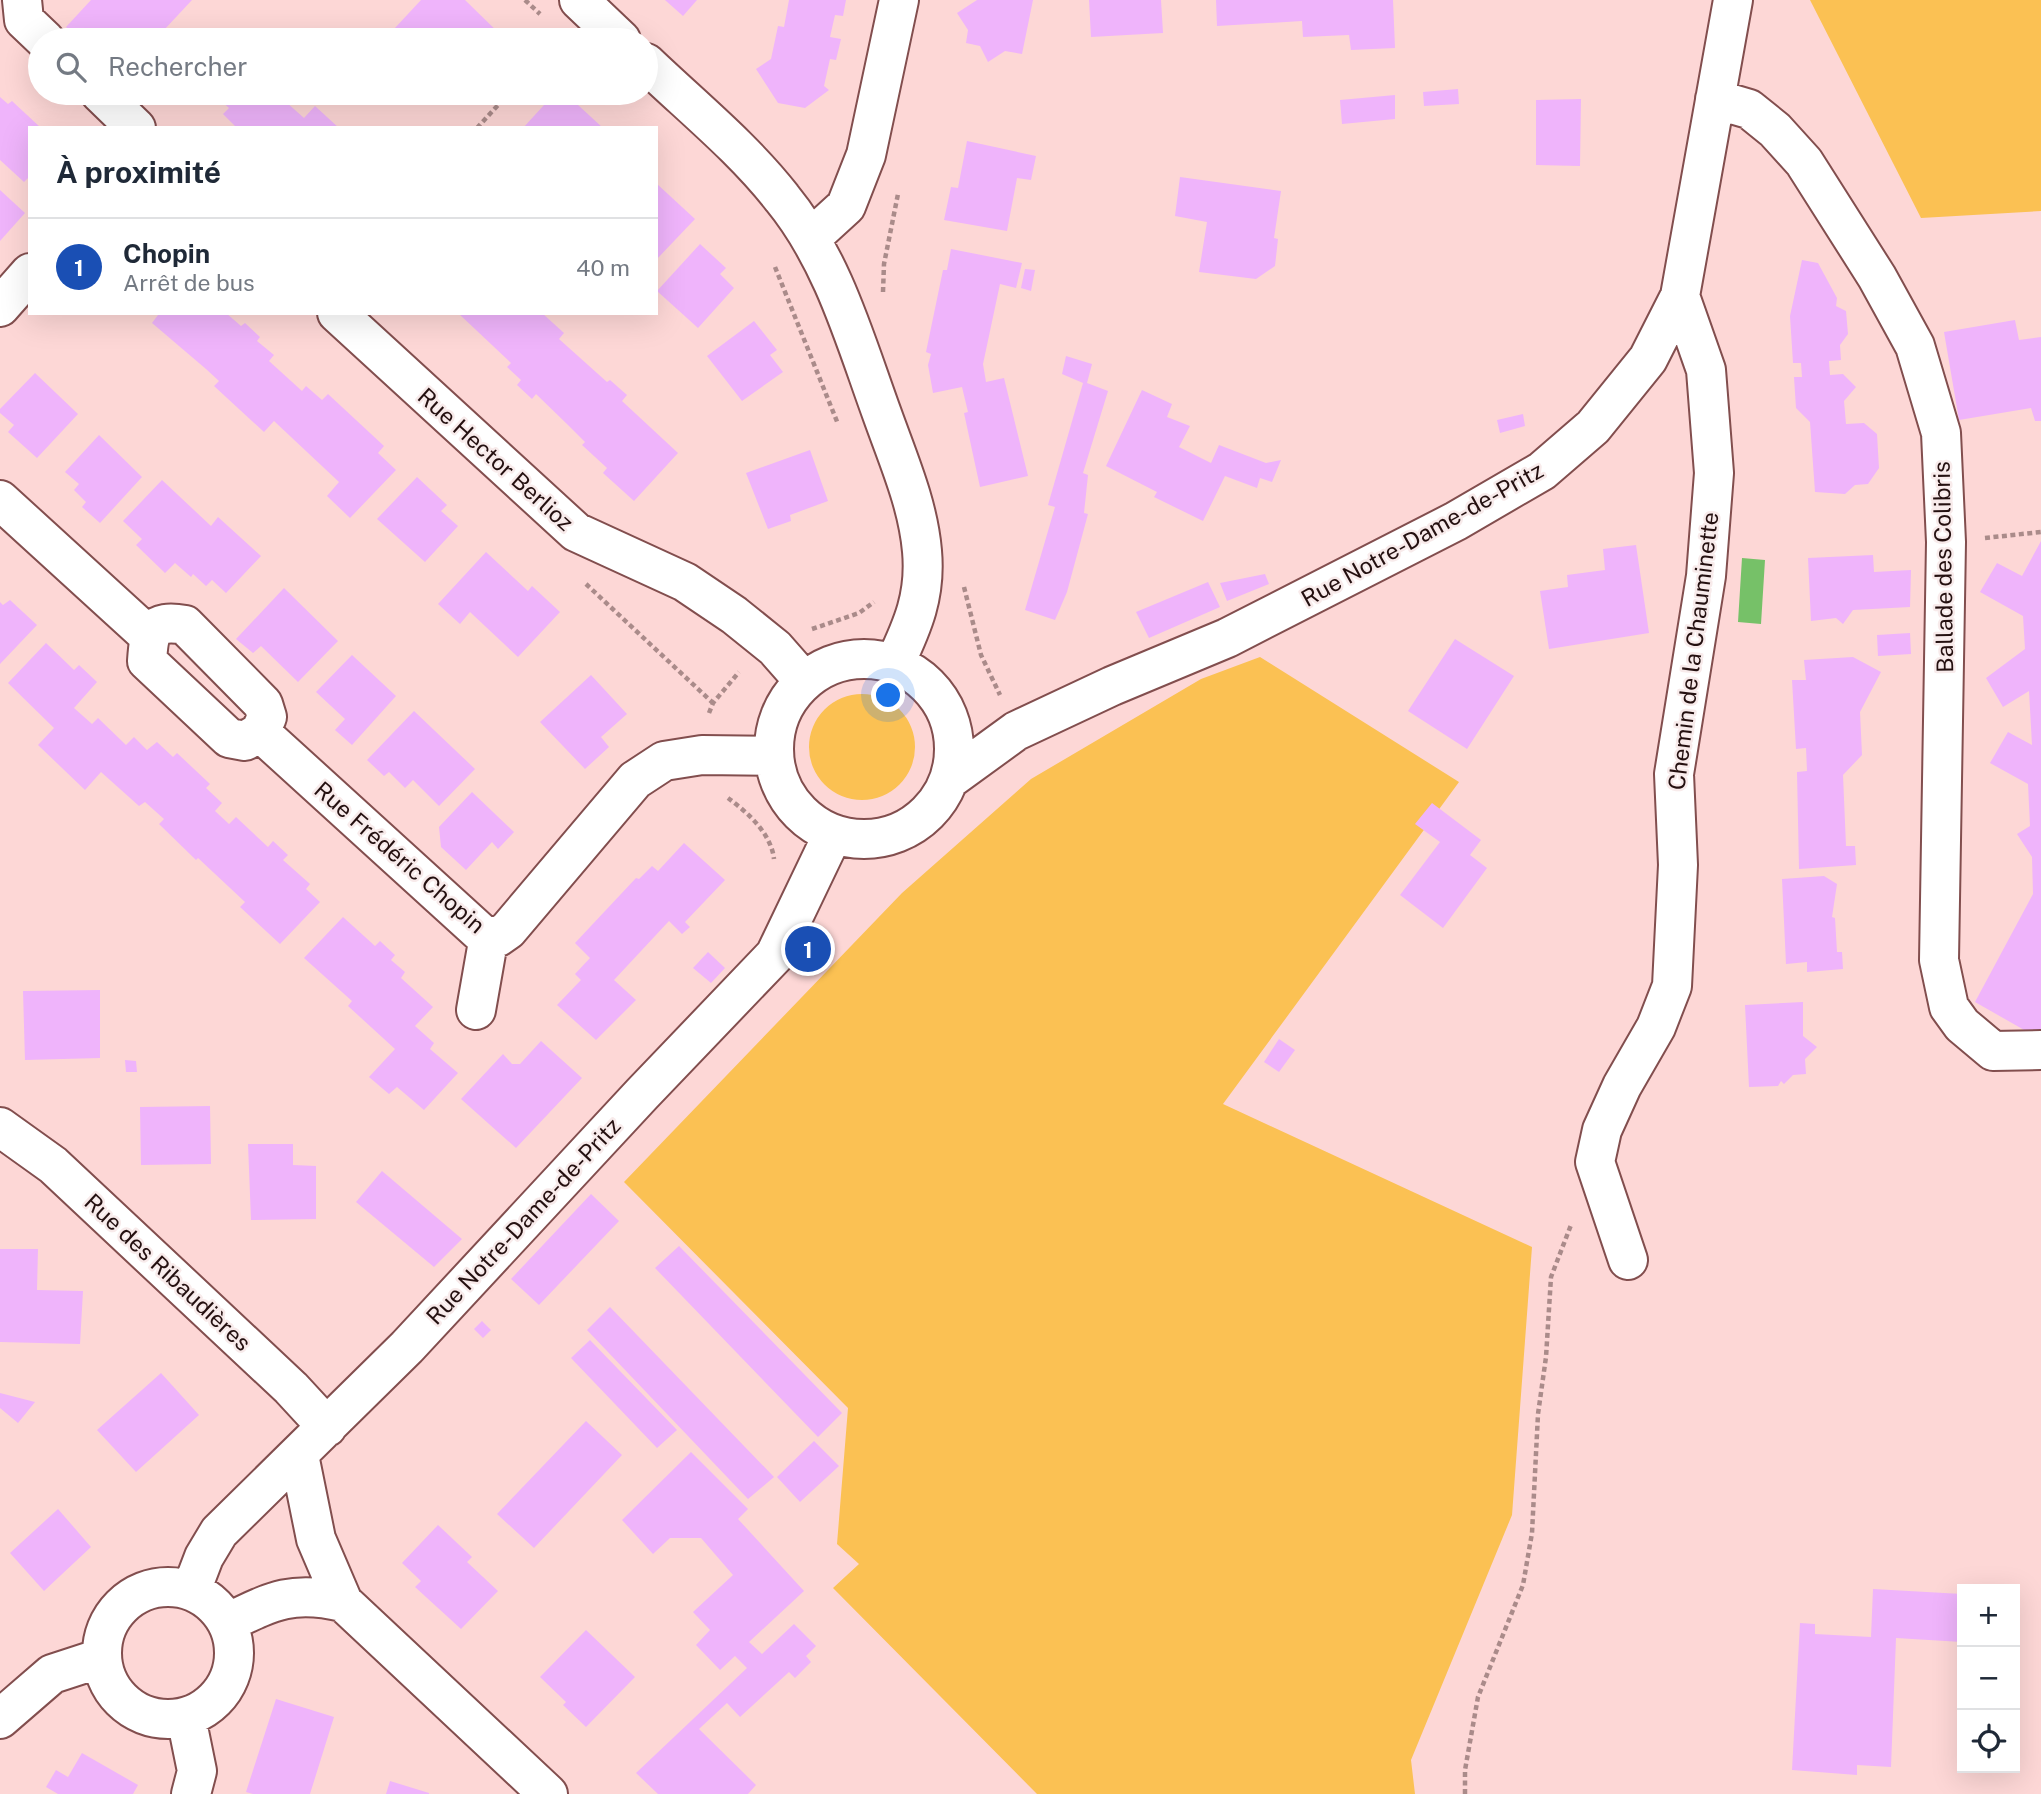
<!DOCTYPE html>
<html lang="fr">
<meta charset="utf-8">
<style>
:root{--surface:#fff;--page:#f2f2f3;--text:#1f2937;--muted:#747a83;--line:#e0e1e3;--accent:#0f766e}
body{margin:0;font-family:"Public Sans",sans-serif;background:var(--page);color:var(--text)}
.controls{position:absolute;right:21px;bottom:21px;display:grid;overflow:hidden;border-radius:0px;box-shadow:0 7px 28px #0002}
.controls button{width:63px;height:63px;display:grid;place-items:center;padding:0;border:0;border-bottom:2px solid var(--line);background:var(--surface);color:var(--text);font:35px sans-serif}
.you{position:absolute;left:889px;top:696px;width:24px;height:24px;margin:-18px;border:5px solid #fff;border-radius:50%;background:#1a73e8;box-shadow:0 0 0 10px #1a73e833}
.badge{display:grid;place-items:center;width:46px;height:46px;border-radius:50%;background:var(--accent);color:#fff;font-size:23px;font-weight:700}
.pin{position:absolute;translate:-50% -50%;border:4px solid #fff;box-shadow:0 2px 7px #0006}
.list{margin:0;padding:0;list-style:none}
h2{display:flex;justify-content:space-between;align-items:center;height:91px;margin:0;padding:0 28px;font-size:30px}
h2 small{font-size:23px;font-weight:400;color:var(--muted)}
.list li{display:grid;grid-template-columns:46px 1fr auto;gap:21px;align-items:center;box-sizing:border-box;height:98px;padding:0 28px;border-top:2px solid var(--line)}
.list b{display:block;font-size:26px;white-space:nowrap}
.list p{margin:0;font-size:23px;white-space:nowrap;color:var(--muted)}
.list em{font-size:23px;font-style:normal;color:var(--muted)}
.icon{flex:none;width:38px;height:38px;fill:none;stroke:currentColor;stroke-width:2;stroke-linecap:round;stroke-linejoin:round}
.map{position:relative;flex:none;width:2041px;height:1794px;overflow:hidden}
.search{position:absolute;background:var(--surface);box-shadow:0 7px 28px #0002;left:28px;top:28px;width:630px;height:77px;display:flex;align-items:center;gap:18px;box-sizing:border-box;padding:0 24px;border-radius:38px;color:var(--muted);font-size:26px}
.panel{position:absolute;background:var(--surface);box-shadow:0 7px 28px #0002;left:28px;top:126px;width:630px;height:189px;border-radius:0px}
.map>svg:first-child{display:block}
.green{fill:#fbc153}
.water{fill:#76c168}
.building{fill:#efb4fb}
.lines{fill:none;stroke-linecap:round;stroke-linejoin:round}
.minor-casing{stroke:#824e4e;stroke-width:42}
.path{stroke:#aa8b8a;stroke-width:4.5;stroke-dasharray:5 3.5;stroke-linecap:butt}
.minor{stroke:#fff;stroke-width:38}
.labels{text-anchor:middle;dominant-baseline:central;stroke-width:5;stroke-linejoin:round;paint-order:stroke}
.street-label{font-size:23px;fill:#241010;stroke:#f8ebeb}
</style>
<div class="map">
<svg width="2041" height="1794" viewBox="0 0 2041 1794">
<rect width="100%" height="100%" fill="#fdd7d6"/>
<path class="green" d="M1810,0h231v211l-120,7z
M1260,657l199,125 -236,322 309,143 -20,268 -101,245 4,34h-378l-204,-206 26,-24 -22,-20 11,-136 -224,-226 278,-289 129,-114 170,-100z
M809 747a53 53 0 1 1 106 0a53 53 0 1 1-106 0Z"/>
<path class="water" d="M1742,558l23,2 -4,64 -23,-2z"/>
<path class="building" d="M91,0h101l-28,30 -2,-2 -11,12h-71l-14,-13z
M421,0h44l41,40h-86l-4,-3 -3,3h-7l-12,-11z
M665,0h32l-14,16z
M789,0h57l-3,16 -8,-1 -5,22 11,2 -5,21 -6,-1 -6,27 5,4 -24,18 -27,-5 -22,-34 15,-10 7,-33 6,1z
M977,0h56l-11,54 -17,-3 -17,11 -8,-16 -14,-3 2,-13 -11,-17z
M1089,0h72l2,33 -72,4z
M1216,0h177l2,48 -44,2 -2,-15 -46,2 -1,-16 -85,5z
M1458,89l1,15 -35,2 -1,-14z
M212,93h75l4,3 -5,6 18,16 11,-12 24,22h-102l-14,-14 6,-6z
M555,93h10l38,35h-80z
M1395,95v24l-53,5 -2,-24z
M0,97l8,7 4,-3 29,27h-11v48l-6,6 -24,-22z
M1581,99l-1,67 -44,-1v-65z
M967,141l69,15 -5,24 -14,-2 -10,53 -63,-11 7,-33 7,1z
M1180,177l101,14 -7,47 4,1 -3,27 -19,13 -57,-7 8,-50 -32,-6z
M656,183l39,36 -39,41z
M0,190l25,23 -25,28z
M700,244l26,24 -6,6 14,14 -36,40 -41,-37z
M951,249l71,14 -6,25 -16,-4 -17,80 3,18 18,-4 24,98 -48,11 -16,-74 4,-1 -6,-25 -29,6 -5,-28 3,-11 -5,-2 17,-82h4z
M1802,260l16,3 19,35 -1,8 10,5 2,23 -8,11 1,15 -12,1 1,14 13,-1 13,13 -12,14 2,23 18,-1 13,11 2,34 -11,16 -13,1 -10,9 -30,-2 -5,-70 -14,-14 -2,-31h8l-1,-14h-8l-3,-47z
M1025,269l10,1 -4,21 -10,-3z
M156,313h70l15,13 4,-3 15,14 -3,4 17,14 -5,6 33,30 4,-5 16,14 6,-6 56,52 -6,7 18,17 -46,48 -23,-22 12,-14 -65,-61 -10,11 -50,-46 5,-5 -13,-12 -54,-46 6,-8z
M458,313h84l22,20 -5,6 48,43 3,-2 17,15 -5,6 56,52 -44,48 -31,-28 4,-5 -25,-23 3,-3 -17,-17 -32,-31 -4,5 -15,-14 4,-5 -14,-13 4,-4z
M2015,320l4,20 22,-3v84h-6l-4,-13 -72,12 -15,-88z
M754,321l23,29 -7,5 13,17 -41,29 -35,-45z
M1066,356l26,8 -5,19 21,8 -25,82 5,2 -4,38 4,1 -21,78 -12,28 -30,-10 30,-103 -7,-2 35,-122 -21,-9z
M35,373l43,41 -41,44 -29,-26 6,-7 -14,-12v-4z
M1142,390l30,14 -5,13 23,9 -11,21 32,16 8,-18 47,18 15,-3 -9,22 -12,-4 -3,10 -32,-12 -22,45 -49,-24 3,-5 -51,-26z
M1523,414l2,12 -25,7 -3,-13z
M99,435l43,42 -42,46 -18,-16 4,-5 -12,-12 5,-6 -14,-12z
M810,450l18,51 -38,14 1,6 -23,8 -22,-56z
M417,477l30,28 -6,6 17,15 -33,36 -48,-43z
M162,480l49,46 7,-9 43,39 -35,37 -14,-13 -6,6 -13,-12 -2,3 -16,-14 -10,10 -29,-28 6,-6 -19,-18z
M2041,541v494h-8l-58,-33 58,-108 -1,-37 -15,-23 13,-8 -2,-42 -38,-21 18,-31 24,13 -3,-54 -26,16 -17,-29 39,-29 -2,-33 -43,-24 17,-29 25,13z
M1636,545l13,88 -100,16 -9,-58 28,-4 -1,-12 38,-5 -2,-21z
M486,552l42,39 4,-5 28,26 -42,45 -48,-45 -10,12 -22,-20z
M1873,555l1,17 37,-2 -1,37 -57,3 -10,14 -7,-6 -25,3 -3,-63z
M1265,574l4,10 -42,17 -7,-18z
M1208,582l12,25 -71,31 -13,-26z
M284,588l54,53 -40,41 -37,-36 -8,7 -17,-14z
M10,600l27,25 -37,39v-62l3,3z
M1910,633l1,21 -33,2 -1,-21z
M1455,639l59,37 -47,73 -59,-38z
M46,643l28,27 5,-5 18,17 -23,26 18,16 6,-6 28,27 8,-8 13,13 10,-8 16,15 4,-4 33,31 -4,4 16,15 -7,8 14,13 7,-7 32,30 5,-6 15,14 -5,5 27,24 -4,5 14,13 -40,42 -40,-37 5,-5 -47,-44 -2,2 -37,-36 5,-5 -19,-17 -6,4 -38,-34 -16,18 -47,-45 16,-17 -46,-45z
M352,655l44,41 -44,49 -17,-15 10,-11 -29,-27z
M1853,657l28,15 -21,40 2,43 -19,20 3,71h9l1,19 -57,4 -2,-97 10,-1 -1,-23 -10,1 -4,-69h14l-2,-20z
M591,675l36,39 -26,23 8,10 -24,22 -45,-47z
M414,711l61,58 -36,37 -26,-26 -8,8 -16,-16 -5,4 -17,-16z
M472,792l42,40 -16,17 -6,-7 -26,28 -25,-23 -2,-20z
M1432,803l49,37 -11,15 17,13 -44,60 -43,-33 40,-53 -25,-18z
M684,843l41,37 -40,42 5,5 -8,7 -13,-13 -55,59 22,20 -40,40 -39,-35 24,-25 -6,-6 15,-16 -15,-15 61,-65 3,1 13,-13 6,5z
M1824,876l13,8 -5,33 3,1 2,34h5l1,17 -36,3v-10l-21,2 -4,-85z
M343,917l32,29 5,-5 15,14 -4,5 14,12 -4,6 32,29 -18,19 19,17 -4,6 28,24 -34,37 -27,-23 -8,7 -20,-17 26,-28 -47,-43 4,-5 -48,-43z
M708,952l17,16 -14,15 -18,-15z
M100,990v68l-75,2 -2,-69z
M1803,1002v34l14,11 -12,12 1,15 -13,1 -9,9 -3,-3 -3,5 -29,1 -4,-82z
M1279,1039l16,11 -16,22 -15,-10z
M541,1041l41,37 -66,70 -55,-49 42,-45 9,10h8z
M125,1060l11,1 1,11h-11z
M210,1106l1,58 -70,1 -1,-58z
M248,1144h45v21l23,1v53l-65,1z
M382,1171l80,68 -28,28 -78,-65z
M591,1194l28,27 -80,84 -28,-26z
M679,1246l163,167 -24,24 -163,-169z
M0,1249h38l-1,41 46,1 -3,53 -80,-2z
M610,1307l164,170 -26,22 -161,-169z
M482,1321l9,9 -8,8 -9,-9z
M590,1340l87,90 -20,18 -86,-90z
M161,1373l38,42 -63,57 -39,-42z
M0,1393l35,9 -17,21 -18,-15z
M586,1421l36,34 -88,93 -37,-34z
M814,1441l25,25 -39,36 -23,-25z
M691,1452l57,57 -10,10 66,72 -55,51 13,12 32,-30 22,22 -10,10 5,6 -16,16 -6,-6 -49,45 -13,-14 -28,26 57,56 -8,9h-90l-22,-21 111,-105 -12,-12 -15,14 -24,-25 14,-15 -17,-18 40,-37 -32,-37h-31l-17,16 -31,-34z
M58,1509l33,38 -47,44 -34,-38z
M438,1525l34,32 -5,5 31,29 -37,38 -46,-42 6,-6 -19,-18z
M1873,1589l89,5v48l-66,-4 -5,129 -34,-2v10l-65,-5 8,-147 15,1v10l56,3z
M586,1630l49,47 -49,50 -23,-22 3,-3 -26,-25z
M276,1699l58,18 -24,77h-57l-7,-2z
M82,1753l56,32 -5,9h-75l-12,-7 10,-17 12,7z
M390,1781l39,12v1h-43z"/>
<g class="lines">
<defs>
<path id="minor" d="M22,0l2,20 21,20
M579,0l42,40
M646,63c46,44 97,85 136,135 51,62 73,142 100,216 16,45 36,90 40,137 4,44 -9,74 -27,112
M100,93l36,35
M1715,99l34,10 26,21 29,32 73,115 38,69 26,87 5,109 -7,418 10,47 13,18 31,26 48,-1
M811,238l35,-32 20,-51 33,-155
M0,307l30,-34
M337,313l239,219 109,50 49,33 41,33 29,33
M0,500l149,136
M774 749a90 90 0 1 1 180 0a90 90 0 1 1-180 0Z
M260,732l-15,9 -16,-3 -82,-77c2,-29 4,-42 38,-36l78,79 4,13 -7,15 222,202 16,3 10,-7 127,-150 29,-19 38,-6 72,1
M950,779l66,-48 96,-45 115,-48 229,-117 86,-50 51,-44 55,-68 32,-63 53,-296
M476,1010l13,-74
M0,1127l53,38 238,223 36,39
M1628,1260l-33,-98 7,-32 20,-44 34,-59 16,-41 6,-121 -4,-91 32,-198 8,-103 -8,-103 -26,-74
M299,1455l17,84 27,63 205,192
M102 1653a66 66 0 1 1 132 0a66 66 0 1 1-132 0Z
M191,1591l13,-34 15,-25 188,-185 235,-253 133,-139 58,-121
M227,1623c45,-22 65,-33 116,-21
M186,1717l11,54 -6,23
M0,1719l52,-45 49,-16"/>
</defs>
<use href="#minor" class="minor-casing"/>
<path class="path" d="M525,0l15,14
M477,128l32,-35
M775,267l63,157
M883,292l1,-28 14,-70
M1985,538l56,-6
M586,584l127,119
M964,587l17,68 19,40
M812,629l47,-16 15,-11
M709,713l4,-10 26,-31
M728,798c19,14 43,35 46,61
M1465,1794v-24l13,-73 45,-112 9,-52 6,-119 8,-57 5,-80 20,-52"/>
<use href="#minor" class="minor"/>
</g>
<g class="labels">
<g class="street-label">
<text transform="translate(496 459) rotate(42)">Rue Hector Berlioz</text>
<text transform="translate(1422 534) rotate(-29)">Rue Notre-Dame-de-Pritz</text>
<text transform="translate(1943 567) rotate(-91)">Ballade des Colibris</text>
<text transform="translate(1693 651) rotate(-83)">Chemin de la Chauminette</text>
<text transform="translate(400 857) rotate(41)">Rue Frédéric Chopin</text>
<text transform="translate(523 1221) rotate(-47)">Rue Notre-Dame-de-Pritz</text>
<text transform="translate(168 1272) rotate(43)">Rue des Ribaudières</text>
</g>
</g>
</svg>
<div class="controls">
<button>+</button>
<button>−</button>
<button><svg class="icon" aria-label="locate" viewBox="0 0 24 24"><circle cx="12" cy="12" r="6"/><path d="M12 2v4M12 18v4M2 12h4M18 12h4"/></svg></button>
</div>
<div class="you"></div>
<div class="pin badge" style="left:808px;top:949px;background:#1a4fb4">1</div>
<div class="search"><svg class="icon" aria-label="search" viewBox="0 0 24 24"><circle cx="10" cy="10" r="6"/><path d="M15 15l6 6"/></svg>Rechercher</div>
<section class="panel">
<h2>À proximité<small></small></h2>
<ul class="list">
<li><span class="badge" style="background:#1a4fb4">1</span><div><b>Chopin</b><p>Arrêt de bus</p></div><em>40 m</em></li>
</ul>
</section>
</div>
